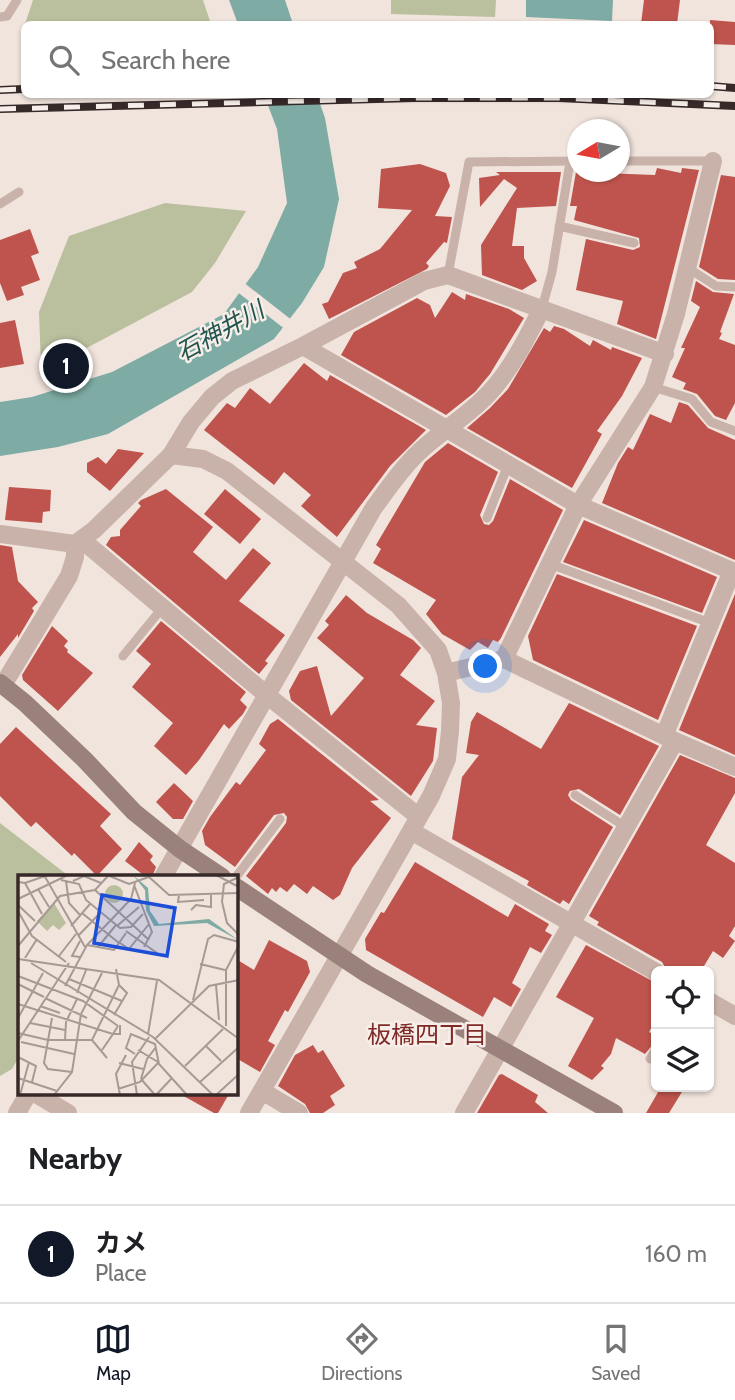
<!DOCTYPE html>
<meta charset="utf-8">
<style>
:root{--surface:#fff;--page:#f6f6f6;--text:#202124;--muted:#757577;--line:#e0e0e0;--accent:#111827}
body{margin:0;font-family:Cabin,"Noto Sans JP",sans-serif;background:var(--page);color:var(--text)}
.controls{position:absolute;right:21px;bottom:21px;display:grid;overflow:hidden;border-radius:10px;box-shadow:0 2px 5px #0004}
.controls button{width:63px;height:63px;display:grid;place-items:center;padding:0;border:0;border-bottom:2px solid var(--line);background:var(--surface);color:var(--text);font:35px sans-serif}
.compass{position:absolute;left:567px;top:119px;width:63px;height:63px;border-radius:50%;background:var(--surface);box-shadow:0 2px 5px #0004;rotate:260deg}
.you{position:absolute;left:486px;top:667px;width:24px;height:24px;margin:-18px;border:5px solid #fff;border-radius:50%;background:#1a73e8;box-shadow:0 0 0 10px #1a73e833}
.badge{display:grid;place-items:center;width:46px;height:46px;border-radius:50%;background:var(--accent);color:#fff;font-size:23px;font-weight:700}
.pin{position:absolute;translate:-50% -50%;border:4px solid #fff;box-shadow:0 2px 7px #0006}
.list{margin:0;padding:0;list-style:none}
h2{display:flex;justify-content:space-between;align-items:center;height:91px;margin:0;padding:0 28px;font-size:30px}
h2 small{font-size:23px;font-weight:400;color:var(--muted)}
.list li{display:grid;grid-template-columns:46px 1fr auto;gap:21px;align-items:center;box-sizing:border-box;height:98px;padding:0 28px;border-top:2px solid var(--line)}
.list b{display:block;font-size:26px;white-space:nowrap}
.list p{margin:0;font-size:23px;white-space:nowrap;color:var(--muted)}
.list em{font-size:23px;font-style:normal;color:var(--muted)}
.icon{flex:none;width:38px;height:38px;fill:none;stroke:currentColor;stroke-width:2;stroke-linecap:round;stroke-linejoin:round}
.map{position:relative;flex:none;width:735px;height:1113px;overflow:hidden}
.search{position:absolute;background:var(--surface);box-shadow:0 2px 5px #0004;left:21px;right:21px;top:21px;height:77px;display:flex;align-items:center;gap:18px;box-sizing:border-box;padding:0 24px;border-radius:10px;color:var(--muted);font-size:26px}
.sheet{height:189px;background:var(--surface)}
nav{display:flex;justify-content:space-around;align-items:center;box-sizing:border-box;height:98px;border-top:2px solid var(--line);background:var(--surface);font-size:19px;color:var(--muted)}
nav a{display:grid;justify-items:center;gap:4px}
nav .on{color:var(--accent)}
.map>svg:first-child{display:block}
.green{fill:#babf9e}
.water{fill:#7eaca5}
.pier{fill:#f1e4dd}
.building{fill:#be544d}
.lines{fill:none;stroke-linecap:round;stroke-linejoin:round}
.lane{stroke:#c8b2aa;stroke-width:9}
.street{stroke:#c8b2aa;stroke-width:18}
.secondary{stroke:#9b817b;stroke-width:18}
.rail-casing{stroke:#362a29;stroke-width:8}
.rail{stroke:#f8eee9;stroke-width:5;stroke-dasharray:16;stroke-linecap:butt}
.labels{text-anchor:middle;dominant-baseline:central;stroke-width:5;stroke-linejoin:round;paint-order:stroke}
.water-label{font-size:24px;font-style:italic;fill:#21554e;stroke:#f8eee9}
.neighbourhood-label{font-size:24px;fill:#7f2b27;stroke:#f8eee9}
.inset-road{fill:none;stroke:#a69a95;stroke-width:2}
.view{fill:#1d4ed8;fill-opacity:0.15;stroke:#1d4ed8;stroke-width:3.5}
.inset-edge{fill:none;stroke:#362a29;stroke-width:3.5}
</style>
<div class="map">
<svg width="735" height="1113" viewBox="0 0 735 1113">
<rect width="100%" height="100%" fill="#f1e4dd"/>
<path class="green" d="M33,0h170l8,24h-186z
M391,0h105l-1,17 -104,-3z
M165,203l81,8 -31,52 -23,29 -126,67 -25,7 -2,-54 30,-76z
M0,823l70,54h-51v180l-7,12 -12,7z"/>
<path class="water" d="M229,0h56l8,24h-55z
M526,0h87l-1,21 -86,-4z
M264,95h53l8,23 14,81 -15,68 -22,36 -28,36 -166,95 -50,13 -58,9v-54l32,-5 80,-25 112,-58 34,-47 29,-64 -10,-74z"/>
<path class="pier" d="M243,282l50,39 -7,9 -50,-39z"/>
<path class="building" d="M644,0h36l-3,24h-36z
M710,20l25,2v23l-25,-1z
M420,164l26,9 4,13 -15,30 17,1 -5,26 -3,-1 -18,21 3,3 -2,3 -98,50 -7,-15 6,-2 15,-29 14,-5 -3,-6 26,-13 32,-39 -34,-2 3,-39z
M657,168l24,5 1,-5 17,2 -43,169 -39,-15 6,-23 -47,-11 10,-51 47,11 7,-3 -1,-9 -65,-18 3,-14h-7l6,-34 79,3z
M496,172h65l-5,34 -39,2 -5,38h12v12l13,23 -15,9 -40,-15 -1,-30 36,-57 -13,-9 -24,28 -1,-29 21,-3z
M721,175l14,2v103l-17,-1 -19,-12z
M30,229l9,24 -8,3 9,24 -19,7 3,8 -17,6 -7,-18v-43z
M696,281l17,11 21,2 -14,38 2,1 -3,6 16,6v58l-9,17 -11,-4 -18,-22 -14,-5 3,-6 -14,-6 13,-29h-4l19,-41 -9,-6z
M452,292l13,8 1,-6 43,15 15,9 -34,56 -15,18 -29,23 -105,-60 13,-23 63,-34 13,7 5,13z
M15,320l9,44 -24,4v-45z
M554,326l10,3 26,17 3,-6 18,10 1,-3 30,11 -20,38 -25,35 5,3 -30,54 -105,-60 23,-20 18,-19 36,-61 6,4z
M304,363l23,18 3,-6 96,55 -36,36 -53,71 -36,-31 10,-11 -27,-23 -10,13 -70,-55 23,-27 8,5 15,-20 20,16z
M679,402l9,3 20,23 27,12v120l-133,-57 16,-40 10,-16 5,3 17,-36 21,9z
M448,443l50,29 -18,43 4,9 5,1 4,-4 17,-42 53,31 -62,128 -3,4 -5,-2 -5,8 -10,-6 -8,8 -28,-16 -16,-20 10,-14 -63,-37 8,-14 -5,-4 49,-83z
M118,449l26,4 -34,38 -23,-19v-9l11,-6 8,7z
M9,487l42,3 -1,21 -7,1 -1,11 -37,-3z
M166,489l47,38 -20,25 33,28 27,-32 18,15 -32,38 46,34 -20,26 3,2 -9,11 -153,-129 5,-8 9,-1v-6l21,-24 -3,-3 3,-3z
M225,489l36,30 -21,25 -36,-30z
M584,520l133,57 -15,36 -139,-51z
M0,545l12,2 6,34 20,21 -6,6 2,3 -16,27v-4l-18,23z
M557,574l140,52 -39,94 -125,-60 -5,-24z
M735,594v161l-56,-25z
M346,595l21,18 46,27 8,8 -21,27 35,26 -19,24 21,3 -4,33 -22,35 -120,-96 -2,-9 11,-20 17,-5 14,50 33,-38 -47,-40 12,-13 -4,-4z
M161,621l85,71 -6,8 7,7 -4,7 -14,15 -5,-5 -25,36 -13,15 -32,-29 19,-23 -41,-36 19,-23 -15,-13z
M52,626l16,15 -4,5 4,4 -1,2 26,21 -35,38 -35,-31 -1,-5z
M569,703l90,43 -39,69 -41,-26 -9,2 -2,4 3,5 42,27 -44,77 -6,-4 -3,4 -33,-19 2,-4 -77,-42 10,-62 17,-22 -13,-2 5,-31 6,-10 64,37z
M278,719l101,81 -9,1 21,17 -39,50 -12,27 -7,5 -20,-14 -6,8 -13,-10 -7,8 -7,-5 -4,5 -4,-4 -4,6 -22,-18 40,-53 1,-6 -3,-4 -10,2 -39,52 -30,-22 -3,-14 8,-14 26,-35 4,3 26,-35 -7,-6 11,-20z
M16,727l95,87 -11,12 22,23 -25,27 -23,-23 -2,3 -36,-34 -5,5 -31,-31v-52z
M680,755l55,23v15l-29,52 29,18v63l-6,10 6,5 -12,17 -10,-7 -12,20h-34l-5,-9 -65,-37 2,-3 -10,-6z
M174,783l19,18 -10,18h-10l-17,-17z
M139,842l14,14 -3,4 6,7 -4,10h-6l-21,-16z
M415,862l93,55 7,-13 34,20 -4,7 7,4 -11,18 -11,-6 -18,36 9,6 -10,18 -17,-10 -11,20 -117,-67 -1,-11 16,-27 3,1z
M269,940l38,21 3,11 -22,40 -3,-2 -17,31 7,4 -15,27 -24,-14v-99l18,11z
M586,945l70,38v36l-7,13 7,4 -2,7 -9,11 -29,-16 -5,16 -10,12 3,2 -12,12 -24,-14 26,-48 -38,-21z
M313,1045l5,8 5,-3 22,36 -15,10 5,9 -12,8h-13l-5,-9 -27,-18 17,-31z
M502,1074l36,21 -3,7 13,11h-71l22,-38z
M661,1087h24l-16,26h-23z
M180,1094h49l-11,19h-4z"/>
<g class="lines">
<path class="lane" d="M0,17l7,-1 10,-16
M620,161h93
M0,204l19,-12
M559,226l75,17
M688,268l28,18 19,1
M448,275l21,-113 109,-1
M542,308l10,-36 18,-110
M653,387l39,12 19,23 24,9
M487,518l21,-53
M550,564l160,59
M123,656l40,-49
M575,795l51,32
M236,877l44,-58
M650,1059l6,-10"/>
<path class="street" d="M303,346l275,159 154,66 -68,165
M171,455l32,4 24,12 171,134 40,45 8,23 5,30 -1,28 -3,28 -16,37 -182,317
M0,534l75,10 19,-14 77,-75 20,-33 21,-25 20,-16 71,-35 121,-65 24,-6 217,79
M82,540l186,156 151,121
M504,659l171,82 60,26
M446,673l58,-14 74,-154 75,-118 23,-73 37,-153
M3,685l66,-109 6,-19v-13
M411,831l245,141
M163,877l210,-368c14,-19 27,-39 44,-55 23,-23 52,-38 74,-63 22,-25 36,-53 51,-83
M709,1001l26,15
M262,1091l37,22
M36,1094l32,19
M17,1113l11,-19
M464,1113l211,-372"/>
<path class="secondary" d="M0,683l25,20 60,57 49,52 46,37 42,28
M236,887l131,87 247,139"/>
<defs>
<path id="rail" d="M710,86l25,2
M0,90l24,-1
M0,109l414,-11h145l176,8"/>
</defs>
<use href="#rail" class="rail-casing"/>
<use href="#rail" class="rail"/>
</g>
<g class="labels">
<g class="water-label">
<text transform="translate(220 331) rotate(-29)">石神井川</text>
</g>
<g class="neighbourhood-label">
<text x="427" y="1034">板橋四丁目</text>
</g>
</g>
<g transform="translate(18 875)">
<rect width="220" height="220" fill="#f1e4dd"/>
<path d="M87 19a9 9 0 1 1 18 0a9 9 0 1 1-18 0ZM36,28l12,20 -7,7 -6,-5 -6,6 -10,-10z" fill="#babf9e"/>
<path d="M115,0l15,13 2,23 9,13 50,-5 29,21 -31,-17 -53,3 -8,-16 -1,-20z" fill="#7eaca5"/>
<path class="inset-road" d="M26,0l41,72M89,0l22,9 20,-7 20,18 70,-2M198,0l23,12M221,2l-15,7 -2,18 5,21 12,12M43,5l18,4 7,16 34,28 11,-1 12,-13M48,6l3,22 11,12M55,6l11,-5 17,7M0,7l7,1 17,31M7,8l23,-8M116,10l18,47 -8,15M20,14l11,18M77,15l54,50M161,20l-1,7 26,-2M0,24l50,-24M0,30l17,16M173,35l5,-5 15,2v-14M0,36l14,25 34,26M64,38l37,30M53,51l19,-22M99,51l22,-19M108,56l31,22M60,61l23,-24M62,66l-8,15 8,1M102,68l9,6 20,-25M69,70l27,5 12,-17M0,71l42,-50 35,-6 13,-14M80,72l18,-22M41,81l17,-22M7,83l12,-19M0,84l141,21 80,59M13,88l122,74 60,58M182,89l25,6M0,101l65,25 35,25M51,104l53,22M0,109l26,13M198,110l3,35M47,111l22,-41 44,-46 4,-16M59,118l9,-23M27,123l42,20M175,125l15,-61 6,-4 25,7M0,129l95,30 -11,16M22,131l20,7M96,140l13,-22 -8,-8 -3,-16M0,143l25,-45M34,143l-8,45 4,6 24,3M12,148l35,7M100,151l-5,8h7v-9M208,151v-56l13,-25M0,158l30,7h44l15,18M130,159l9,-53M137,164l54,-53 30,-6M47,165l1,-18 11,-23M74,165l27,-55M0,166l51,-78M3,167l53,12M188,171l15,15M120,175l20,12M117,179l-9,-6 5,-14 24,10 4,20 28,31M0,182l18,9 -4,16M101,188l24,6M167,191l38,-37M0,203l39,13M123,204l6,-20 9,-12M123,204l14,16M182,207l39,-35M100,214l22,-7 18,-19M2,220l9,-33M36,220l18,-23 9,-58 21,-41M102,220l-4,-21 10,-19M119,220l-5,-33 17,-25M138,220l16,-17M198,220l23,-21"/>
<path class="view" d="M84,20l73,13 -8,48 -73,-13z"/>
<rect width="220" height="220" class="inset-edge"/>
</g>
</svg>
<div class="controls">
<button><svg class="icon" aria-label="locate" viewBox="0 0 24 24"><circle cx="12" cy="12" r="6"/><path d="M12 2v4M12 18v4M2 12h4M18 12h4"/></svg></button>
<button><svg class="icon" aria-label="layers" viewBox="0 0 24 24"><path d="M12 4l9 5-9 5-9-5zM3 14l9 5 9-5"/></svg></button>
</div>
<svg class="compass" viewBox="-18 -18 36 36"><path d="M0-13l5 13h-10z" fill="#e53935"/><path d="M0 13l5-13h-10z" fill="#757577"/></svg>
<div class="you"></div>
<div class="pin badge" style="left:66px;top:366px">1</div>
<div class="search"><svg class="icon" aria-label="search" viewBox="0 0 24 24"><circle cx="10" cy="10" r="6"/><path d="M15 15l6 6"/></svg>Search here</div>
</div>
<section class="sheet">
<h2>Nearby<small></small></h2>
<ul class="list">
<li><span class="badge">1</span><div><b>カメ</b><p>Place</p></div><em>160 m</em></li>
</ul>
</section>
<nav>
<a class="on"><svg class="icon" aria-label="map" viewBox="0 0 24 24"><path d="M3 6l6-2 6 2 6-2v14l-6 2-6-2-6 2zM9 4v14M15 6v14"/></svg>Map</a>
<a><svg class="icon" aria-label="directions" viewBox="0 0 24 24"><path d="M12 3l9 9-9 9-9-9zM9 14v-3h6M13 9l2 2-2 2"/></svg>Directions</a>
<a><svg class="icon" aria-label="saved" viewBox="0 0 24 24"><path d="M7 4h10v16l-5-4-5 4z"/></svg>Saved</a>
</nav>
